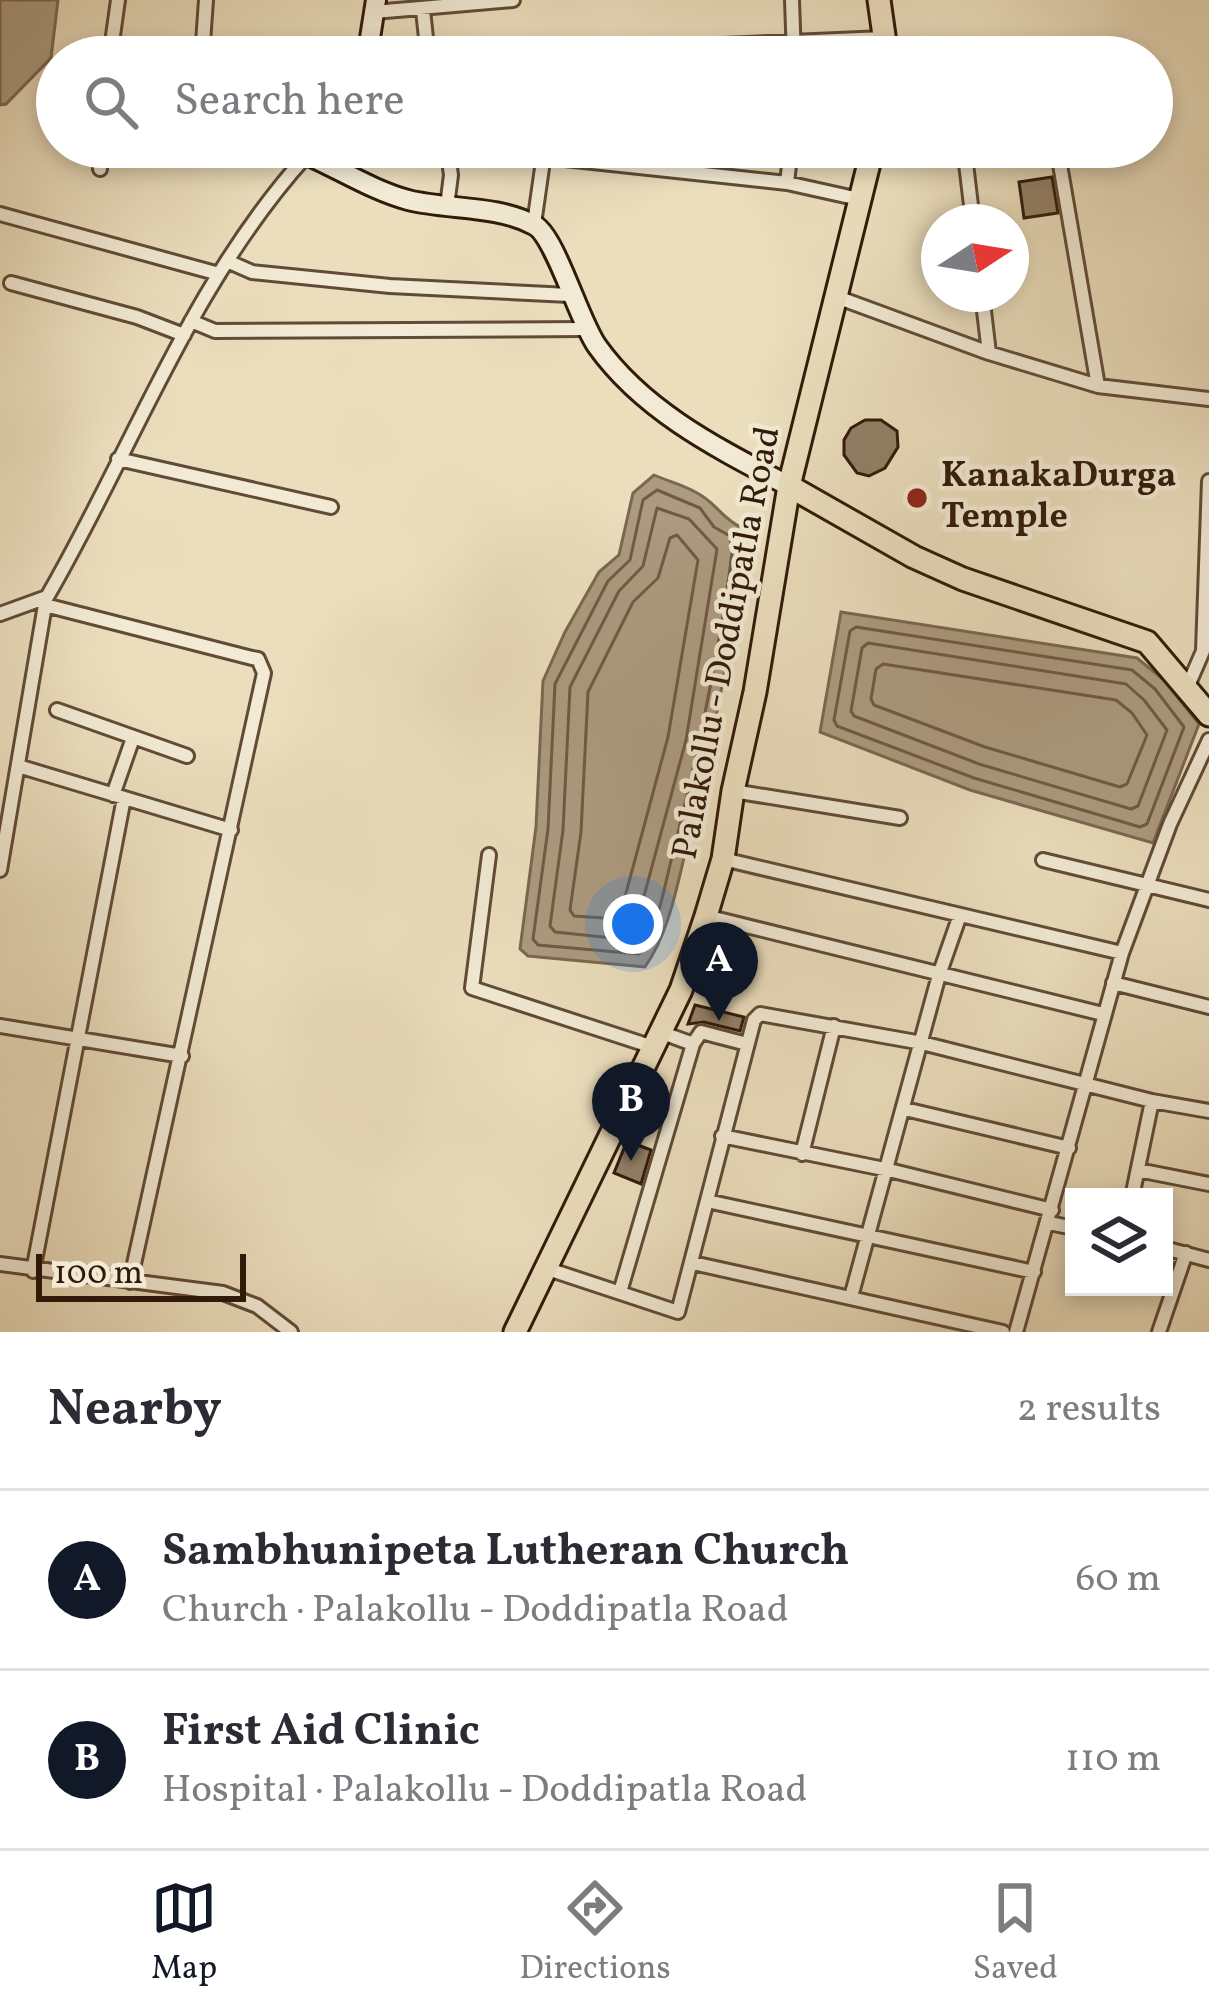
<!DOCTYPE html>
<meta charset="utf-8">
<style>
:root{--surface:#fff;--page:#f7f7f7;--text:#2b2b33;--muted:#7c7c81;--line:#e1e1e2;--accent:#111827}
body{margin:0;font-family:Vollkorn,serif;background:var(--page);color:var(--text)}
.controls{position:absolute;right:36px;bottom:36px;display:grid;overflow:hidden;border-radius:0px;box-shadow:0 6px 18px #0003}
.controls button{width:108px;height:108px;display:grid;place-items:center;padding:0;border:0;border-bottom:3px solid var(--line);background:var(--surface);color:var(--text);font:60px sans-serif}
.compass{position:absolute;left:921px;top:204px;width:108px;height:108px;border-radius:50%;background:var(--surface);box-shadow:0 6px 18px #0003;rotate:78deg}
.scale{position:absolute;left:36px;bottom:30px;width:210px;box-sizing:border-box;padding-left:12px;border:6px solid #321a09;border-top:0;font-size:33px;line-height:42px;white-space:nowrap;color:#321a09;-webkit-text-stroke:9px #f2ead4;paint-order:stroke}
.you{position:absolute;left:633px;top:924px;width:42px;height:42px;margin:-30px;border:9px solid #fff;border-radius:50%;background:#1a73e8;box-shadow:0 0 0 18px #1a73e833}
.badge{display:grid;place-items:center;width:78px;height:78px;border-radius:50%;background:var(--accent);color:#fff;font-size:39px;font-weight:700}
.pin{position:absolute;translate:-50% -99px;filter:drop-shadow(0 3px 6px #0008)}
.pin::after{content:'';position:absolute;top:63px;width:42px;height:36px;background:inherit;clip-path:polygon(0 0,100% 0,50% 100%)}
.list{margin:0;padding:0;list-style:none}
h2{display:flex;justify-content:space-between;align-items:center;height:156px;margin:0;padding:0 48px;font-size:51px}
h2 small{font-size:39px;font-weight:400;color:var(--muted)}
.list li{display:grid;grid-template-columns:78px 1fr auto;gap:36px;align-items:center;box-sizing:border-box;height:180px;padding:0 48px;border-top:3px solid var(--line)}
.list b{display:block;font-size:45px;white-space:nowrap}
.list p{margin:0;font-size:39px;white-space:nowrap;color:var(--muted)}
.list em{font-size:39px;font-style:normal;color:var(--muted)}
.icon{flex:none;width:66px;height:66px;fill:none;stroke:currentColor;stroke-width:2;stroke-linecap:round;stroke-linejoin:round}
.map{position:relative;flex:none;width:1209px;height:1332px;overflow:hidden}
.search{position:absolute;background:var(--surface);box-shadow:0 6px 18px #0003;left:36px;right:36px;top:36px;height:132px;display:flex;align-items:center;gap:30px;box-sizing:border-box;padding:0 42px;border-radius:66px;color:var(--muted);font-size:45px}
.sheet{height:516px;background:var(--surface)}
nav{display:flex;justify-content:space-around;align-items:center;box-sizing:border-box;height:168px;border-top:3px solid var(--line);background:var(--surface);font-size:33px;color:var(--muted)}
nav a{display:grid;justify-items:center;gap:6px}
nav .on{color:var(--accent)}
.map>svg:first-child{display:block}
.water{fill:#ac9b80;stroke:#7b6750;stroke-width:3}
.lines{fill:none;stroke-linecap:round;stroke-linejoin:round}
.shore{stroke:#6f5a44;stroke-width:3}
.building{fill:#928067;stroke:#321a09;stroke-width:3}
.street-casing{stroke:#604b36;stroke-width:18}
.secondary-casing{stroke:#321a09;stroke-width:24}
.primary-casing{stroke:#321a09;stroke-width:27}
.street{stroke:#f2ead4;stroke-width:12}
.secondary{stroke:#f2ead4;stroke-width:18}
.primary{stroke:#ebdebd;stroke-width:21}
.poi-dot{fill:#8f2418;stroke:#f2ead4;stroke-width:4.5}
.labels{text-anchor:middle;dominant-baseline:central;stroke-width:9;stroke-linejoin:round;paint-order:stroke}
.poi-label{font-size:36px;font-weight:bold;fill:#321a09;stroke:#f2ead4;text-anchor:start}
.street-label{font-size:36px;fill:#321a09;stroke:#f2ead4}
</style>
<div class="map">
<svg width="1209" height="1332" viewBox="0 0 1209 1332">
<rect width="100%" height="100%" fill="#ebdebd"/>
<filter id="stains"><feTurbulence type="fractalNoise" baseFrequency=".00167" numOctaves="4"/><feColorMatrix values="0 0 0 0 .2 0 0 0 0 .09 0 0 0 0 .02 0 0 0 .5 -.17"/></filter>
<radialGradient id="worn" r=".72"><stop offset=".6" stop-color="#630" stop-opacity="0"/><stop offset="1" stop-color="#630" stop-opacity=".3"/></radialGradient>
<path class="water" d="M0,0h58l-7,58 -45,46 -6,1z
M654,475c16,7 34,11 48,21 17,11 20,22 40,32l2,26c-14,99 -33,195 -57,291 -10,41 -18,88 -42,122l-117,-11 -8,-7 16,-122 7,-146 22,-49 34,-60 20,-17 14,-62z
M841,612l296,46 27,22 35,44 -46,119 -183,-53 -150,-58z"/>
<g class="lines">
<path class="shore" d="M657,490l43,18 14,19 16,9 2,17c-13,103 -35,204 -60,304 -8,30 -14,73 -33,97l-101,-9 -5,-6 15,-110 7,-145 53,-103 22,-21 13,-60z
M657,508l32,11 28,30 -31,191 -53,197 -11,2 -67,-7 -5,-6 13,-96 7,-143 49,-96 24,-25z
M677,535l21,25 -30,177 -49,182 -45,-3 -4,-6 11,-78 7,-140 45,-90 25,-24 12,-40z
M856,627l276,43 23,19 29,38 -37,97 -7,3 -166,-49 -137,-52 -3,-6 16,-89z
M868,643l258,41 18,16 23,30 -29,76 -7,3 -152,-45 -125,-48 -3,-5 11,-63z
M883,664l233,36 16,13 15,22 -20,49 -7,3 -135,-40 -111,-42 -3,-6 5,-30z"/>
</g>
<path class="building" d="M1052,177l6,36 -34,5 -5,-36z
M865,420h16l16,11 1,16 -13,21 -16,8 -12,-3 -13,-18v-15l7,-12z
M695,1005l49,12 -4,14 -36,-9 -16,2z
M627,1141l24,9 -10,34 -27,-11z"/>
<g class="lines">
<defs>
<path id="street" d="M792,0l2,57
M423,10l5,47
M374,12l139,-12
M676,47l208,-9
M110,57l8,-57
M202,57l4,-57
M1047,57l26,-4
M1152,121l1,-1
M447,147l4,28 -4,31
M964,147l9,75
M1057,147l41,239
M873,149l39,3 36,-5
M546,157l241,26 72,16
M100,169l1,-22
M787,183l4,-36
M0,214l219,60
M534,224l11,-77
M227,261l25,11 138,14 179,9
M11,283l126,34 47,18
M982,294l7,59
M834,296l155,57 109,33 111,13
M191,321l24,10 373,-2
M118,459l213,48
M45,605l207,53 6,1 6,14 -134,609
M0,614l47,-17c86,-148 143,-313 260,-442
M1187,688l16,-37 6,-170
M57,710l130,46
M18,766l213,64
M733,791l167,27
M113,795l20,-57
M489,855l-17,133 181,59
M723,859l399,94
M1043,860l166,40
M0,870l46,-271
M706,916l397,98
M1113,983l96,24
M0,1026l182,30
M693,1044l8,-12 46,12
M905,1109l164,39
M722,1136l167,34 163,40
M802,1154l32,-128
M1138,1170l71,14
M1132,1197l20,-96
M707,1201l327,71
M1049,1223l25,5
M1164,1248l45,12
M693,1263l310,69
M0,1264l223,29 34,13 34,26
M545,1268l133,44 76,-292 6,-6 162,29 230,58 57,10
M33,1271l91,-473
M620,1292l73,-248 -33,-12
M851,1297l88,-322 21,-60
M1016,1332l106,-379 48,-129 39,-84
M1159,1332l27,-79"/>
<path id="secondary" d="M367,57l9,-57
M314,147l-7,8c32,14 67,36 101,45 40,10 89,5 126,25 21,10 45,96 63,121 47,66 122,103 192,140"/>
<path id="primary" d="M879,0l8,57
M789,486l125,71 49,22 184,63 62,73
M515,1332l166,-342 25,-74 17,-57 10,-68 22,-99 34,-206 84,-339"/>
</defs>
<use href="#street" class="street-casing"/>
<use href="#secondary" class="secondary-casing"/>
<use href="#primary" class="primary-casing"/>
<use href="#street" class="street"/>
<use href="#secondary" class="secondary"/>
<use href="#primary" class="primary"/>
</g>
<circle class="poi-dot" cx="917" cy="498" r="12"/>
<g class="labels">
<g class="poi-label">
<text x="941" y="477">KanakaDurga<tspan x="941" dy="41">Temple</tspan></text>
</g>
<g class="street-label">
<text transform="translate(728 643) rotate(-79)">Palakollu - Doddipatla Road</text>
</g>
</g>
<rect width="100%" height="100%" filter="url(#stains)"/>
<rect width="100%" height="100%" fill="url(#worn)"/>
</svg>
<div class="controls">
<button><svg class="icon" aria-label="layers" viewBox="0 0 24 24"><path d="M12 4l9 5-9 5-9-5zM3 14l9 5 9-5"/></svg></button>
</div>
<svg class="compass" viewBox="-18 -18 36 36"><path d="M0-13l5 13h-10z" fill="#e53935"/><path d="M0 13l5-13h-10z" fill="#7c7c81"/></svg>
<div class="scale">100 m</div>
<div class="you"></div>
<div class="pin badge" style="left:719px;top:1021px">A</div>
<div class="pin badge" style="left:631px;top:1161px">B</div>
<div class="search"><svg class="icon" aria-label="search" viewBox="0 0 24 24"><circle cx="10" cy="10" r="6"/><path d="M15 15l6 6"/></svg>Search here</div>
</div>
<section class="sheet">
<h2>Nearby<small>2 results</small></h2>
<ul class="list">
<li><span class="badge">A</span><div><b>Sambhunipeta Lutheran Church</b><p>Church · Palakollu - Doddipatla Road</p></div><em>60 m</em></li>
<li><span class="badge">B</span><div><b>First Aid Clinic</b><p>Hospital · Palakollu - Doddipatla Road</p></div><em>110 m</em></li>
</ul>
</section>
<nav>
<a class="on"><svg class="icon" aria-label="map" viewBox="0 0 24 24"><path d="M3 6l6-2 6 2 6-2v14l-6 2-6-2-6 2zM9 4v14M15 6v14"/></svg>Map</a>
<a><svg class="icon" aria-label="directions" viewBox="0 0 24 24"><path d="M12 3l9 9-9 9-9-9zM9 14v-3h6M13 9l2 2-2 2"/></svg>Directions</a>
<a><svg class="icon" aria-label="saved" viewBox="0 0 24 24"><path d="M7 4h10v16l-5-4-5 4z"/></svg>Saved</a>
</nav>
